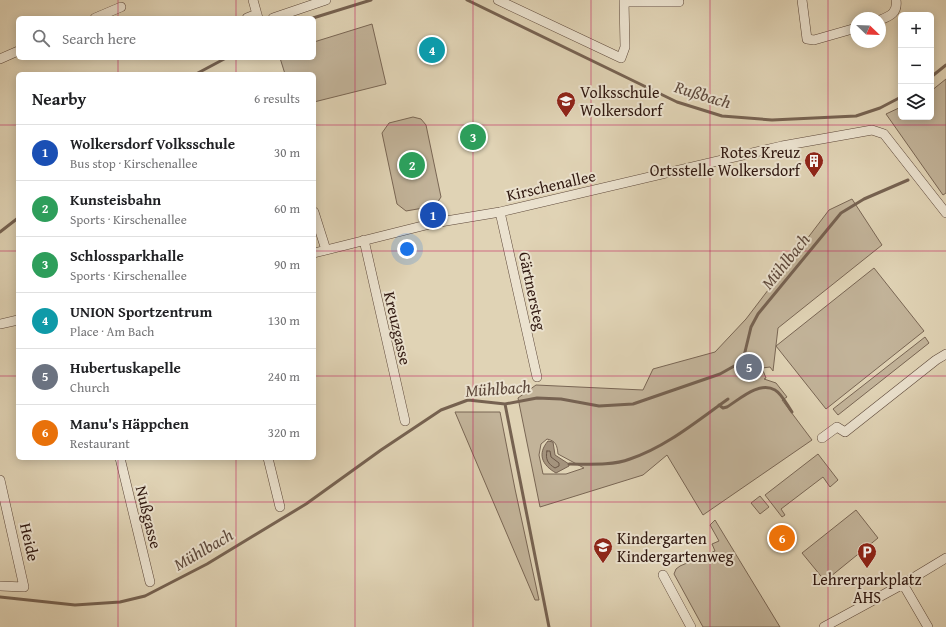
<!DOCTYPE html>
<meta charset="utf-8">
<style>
:root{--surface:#fff;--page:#f2f2f2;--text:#202124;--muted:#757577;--line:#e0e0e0;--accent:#111827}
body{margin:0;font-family:"Gentium Book Plus",serif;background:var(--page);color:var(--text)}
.controls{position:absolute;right:12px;top:12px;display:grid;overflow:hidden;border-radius:6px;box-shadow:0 2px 10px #0003}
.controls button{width:36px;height:36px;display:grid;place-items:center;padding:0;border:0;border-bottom:1px solid var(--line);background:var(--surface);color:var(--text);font:20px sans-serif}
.compass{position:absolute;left:850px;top:12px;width:36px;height:36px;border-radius:50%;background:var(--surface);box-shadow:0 2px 10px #0003;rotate:113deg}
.you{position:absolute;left:407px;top:249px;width:14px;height:14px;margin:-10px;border:3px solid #fff;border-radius:50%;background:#1a73e8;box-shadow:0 0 0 6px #1a73e833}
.badge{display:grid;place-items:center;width:26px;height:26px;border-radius:50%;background:var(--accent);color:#fff;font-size:13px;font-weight:700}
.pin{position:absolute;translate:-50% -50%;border:2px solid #fff;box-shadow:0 1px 4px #0006}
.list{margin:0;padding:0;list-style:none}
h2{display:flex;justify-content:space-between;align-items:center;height:52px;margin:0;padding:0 16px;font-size:17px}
h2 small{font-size:13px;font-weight:400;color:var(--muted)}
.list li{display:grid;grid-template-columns:26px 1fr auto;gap:12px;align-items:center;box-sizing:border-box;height:56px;padding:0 16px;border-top:1px solid var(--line)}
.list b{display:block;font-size:15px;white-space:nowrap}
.list p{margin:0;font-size:13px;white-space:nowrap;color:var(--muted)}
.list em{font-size:13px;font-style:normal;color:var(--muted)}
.icon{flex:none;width:22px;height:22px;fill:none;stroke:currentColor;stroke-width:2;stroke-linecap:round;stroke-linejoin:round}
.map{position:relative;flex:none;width:946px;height:627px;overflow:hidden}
.search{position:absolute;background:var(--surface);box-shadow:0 2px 10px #0003;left:16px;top:16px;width:300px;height:44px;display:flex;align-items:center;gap:10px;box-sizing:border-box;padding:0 14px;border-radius:6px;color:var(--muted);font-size:15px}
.panel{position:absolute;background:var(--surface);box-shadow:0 2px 10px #0003;left:16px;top:72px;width:300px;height:388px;border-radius:6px}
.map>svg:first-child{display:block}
.green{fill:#c2b399;stroke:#796654;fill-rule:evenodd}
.water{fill:#a4937d;stroke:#766251}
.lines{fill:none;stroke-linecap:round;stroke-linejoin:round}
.shore{stroke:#6a5646;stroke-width:1}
.stream{stroke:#766251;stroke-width:3}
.minor-casing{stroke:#5c4739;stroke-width:10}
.minor{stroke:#ebe2cf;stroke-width:9}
.grid{fill:none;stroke:#c2185b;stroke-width:1;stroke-opacity:0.55}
.labels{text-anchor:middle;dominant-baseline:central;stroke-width:4;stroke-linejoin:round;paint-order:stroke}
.poi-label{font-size:16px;fill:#301810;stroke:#ebe2cf;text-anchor:start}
.street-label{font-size:16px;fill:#301810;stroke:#ebe2cf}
.water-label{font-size:17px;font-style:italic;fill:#5e493c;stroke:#ebe2cf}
</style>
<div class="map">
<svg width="946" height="627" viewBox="0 0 946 627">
<rect width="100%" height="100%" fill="#e0d3b5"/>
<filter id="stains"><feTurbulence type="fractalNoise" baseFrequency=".005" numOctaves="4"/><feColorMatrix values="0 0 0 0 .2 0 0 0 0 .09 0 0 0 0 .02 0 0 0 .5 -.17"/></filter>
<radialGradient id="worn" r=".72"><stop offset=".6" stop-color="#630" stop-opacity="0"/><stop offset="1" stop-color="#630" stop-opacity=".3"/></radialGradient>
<path class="green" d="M372,24l14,60 -72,18v-28h-29l-5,-16h34v-16z
M946,79v114l-3,2 -57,-81 15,-7v10h30v-26z
M413,117l8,2 5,6 15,72 -6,9 -29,5 -9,-7 -15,-71 7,-10z
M852,199l30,46 -104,83 -5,43 -3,-4 -8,1 4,10 -2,1 12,4 11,14 -5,3 30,40 -109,75 -36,-60 -24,20 -103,32 -22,-109 18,-13 107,5 10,-21 62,-17 31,-33 83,-109zM547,439c9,2 10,6 11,15l26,14 -18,6h-23l-4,-19 2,-11z
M874,268l50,63 -98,78 -50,-63z
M925,337l4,6 -91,72 -5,-6z
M455,412h45l15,77 24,111h-4z
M818,454l20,26 -8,7 -7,-10 -42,32 4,6 -3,2 -17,-22z
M760,496l9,11 -9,7 -9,-11z
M856,510l22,28 -53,43 -23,-28z
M715,520l65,107h-77l-29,-53 2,-5 4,-3 35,-15 -3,-7 7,-3 -9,-16z"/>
<path class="water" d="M548,441l5,1 2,13 14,9v2l-13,7c-14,-8 -19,-19 -8,-32z"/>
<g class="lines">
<path class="shore" d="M547,451h3l1,6 8,6v3l-4,2c-7,-4 -10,-9 -8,-17z"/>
<path class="stream" d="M467,0l210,102 45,14 50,4 84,-4 24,-8 21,-11
M313,18l58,-18
M196,74l30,-16
M931,77l15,-12
M0,232l18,-14
M505,404l44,223
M719,405l4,3 4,-1c13,-8 32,-26 48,-17 7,4 12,15 17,22
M569,464c19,0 43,2 61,-5 36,-12 67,-38 98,-60
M0,597l75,8 45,-3 25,-6 62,-32 99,-60 75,-54 60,-40 27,-10 37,4 32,-6 24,1 38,7 34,-2 87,-30 16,-9 8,-9 7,-29 7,-13 83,-101 23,-14 44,-19"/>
<defs>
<path id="minor" d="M253,0l5,18
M498,0l123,58 4,-11 -1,-47
M802,0l5,39 7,1 42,-12
M624,2h55
M95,18l26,-11
M247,18l10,-4
M273,18l53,-18
M880,20c10,-4 18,-7 16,-20
M0,59l18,-8
M314,212l12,38
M500,212l37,165
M364,240l41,181
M314,253l120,-30 66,-11 282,-66 90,-16 12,4 62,79
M0,324l18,-4
M822,438l15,-11 8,5 91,-72 10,-6
M120,458l30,124
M268,458l12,49
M0,480l24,107 -24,-1
M663,575l28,52
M903,584l25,43
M824,627l79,-43 43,-26"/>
</defs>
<use href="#minor" class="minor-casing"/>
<use href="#minor" class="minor"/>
</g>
<path class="grid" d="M118,0v18M236,0v18M355,0v627M473,0v627M591,0v627M710,0v627M828,0v627M118,58v16M236,58v16M0,125h18M314,125h632M0,251h18M314,251h632M0,376h18M314,376h632M118,458v169M236,458v169M0,502h946"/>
<defs>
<symbol id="school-pin" viewBox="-11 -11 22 30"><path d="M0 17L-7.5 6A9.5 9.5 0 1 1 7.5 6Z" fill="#8f2418" stroke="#ebe2cf"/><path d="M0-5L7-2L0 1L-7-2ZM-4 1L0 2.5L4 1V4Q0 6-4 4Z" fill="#fff"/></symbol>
<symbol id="building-pin" viewBox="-11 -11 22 30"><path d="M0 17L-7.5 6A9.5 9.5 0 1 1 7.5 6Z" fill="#8f2418" stroke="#ebe2cf"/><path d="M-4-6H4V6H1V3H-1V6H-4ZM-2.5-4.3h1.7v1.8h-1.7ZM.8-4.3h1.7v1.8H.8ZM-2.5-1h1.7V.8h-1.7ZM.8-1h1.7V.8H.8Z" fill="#fff"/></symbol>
<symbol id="parking-pin" viewBox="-11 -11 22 30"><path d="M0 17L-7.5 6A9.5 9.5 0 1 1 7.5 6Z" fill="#8f2418" stroke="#ebe2cf"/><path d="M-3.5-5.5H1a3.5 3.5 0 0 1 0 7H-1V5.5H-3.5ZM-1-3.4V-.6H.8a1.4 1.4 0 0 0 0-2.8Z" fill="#fff"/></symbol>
</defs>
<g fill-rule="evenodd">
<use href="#school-pin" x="555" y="90" width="22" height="30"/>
<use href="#building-pin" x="803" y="150" width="22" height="30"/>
<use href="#school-pin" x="592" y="536" width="22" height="30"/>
<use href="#parking-pin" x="856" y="541" width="22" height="30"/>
</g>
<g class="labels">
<g class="poi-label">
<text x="580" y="92">Volksschule<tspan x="580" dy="18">Wolkersdorf</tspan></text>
<text x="800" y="152" text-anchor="end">Rotes Kreuz<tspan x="800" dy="18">Ortsstelle Wolkersdorf</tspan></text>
<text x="617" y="538">Kindergarten<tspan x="617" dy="18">Kindergartenweg</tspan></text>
<text x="867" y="579" text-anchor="middle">Lehrerparkplatz<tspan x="867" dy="18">AHS</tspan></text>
</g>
<g class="street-label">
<text transform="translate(551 185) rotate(-13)">Kirschenallee</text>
<text transform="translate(533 291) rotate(78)">Gärtnersteg</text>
<text transform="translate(398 328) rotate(77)">Kreuzgasse</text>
<text transform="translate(149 517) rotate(76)">Nußgasse</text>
<text transform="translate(30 542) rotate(77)">Heide</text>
</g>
<g class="water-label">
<text transform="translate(703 94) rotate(17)">Rußbach</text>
<text transform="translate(785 261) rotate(-51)">Mühlbach</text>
<text transform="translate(498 388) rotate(-4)">Mühlbach</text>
<text transform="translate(203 549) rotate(-30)">Mühlbach</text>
</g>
</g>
<rect width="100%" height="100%" filter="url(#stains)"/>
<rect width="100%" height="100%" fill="url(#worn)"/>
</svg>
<div class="controls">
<button>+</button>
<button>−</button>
<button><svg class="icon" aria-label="layers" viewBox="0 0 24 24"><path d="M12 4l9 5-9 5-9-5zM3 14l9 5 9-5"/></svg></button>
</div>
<svg class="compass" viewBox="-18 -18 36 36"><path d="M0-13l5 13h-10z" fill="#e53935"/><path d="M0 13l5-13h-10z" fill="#757577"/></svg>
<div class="you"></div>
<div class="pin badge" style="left:433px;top:215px;background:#1a4fb4">1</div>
<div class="pin badge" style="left:412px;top:165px;background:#2e9e5b">2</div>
<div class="pin badge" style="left:473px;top:137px;background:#2e9e5b">3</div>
<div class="pin badge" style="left:432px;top:50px;background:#0f9aa8">4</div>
<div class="pin badge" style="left:749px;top:367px;background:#6b7280">5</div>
<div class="pin badge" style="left:782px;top:538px;background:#e8710a">6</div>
<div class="search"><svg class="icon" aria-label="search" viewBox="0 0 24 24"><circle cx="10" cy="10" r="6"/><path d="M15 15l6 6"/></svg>Search here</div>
<section class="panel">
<h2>Nearby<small>6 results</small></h2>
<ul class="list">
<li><span class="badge" style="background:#1a4fb4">1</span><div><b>Wolkersdorf Volksschule</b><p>Bus stop · Kirschenallee</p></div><em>30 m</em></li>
<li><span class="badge" style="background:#2e9e5b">2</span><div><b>Kunsteisbahn</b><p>Sports · Kirschenallee</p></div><em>60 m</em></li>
<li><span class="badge" style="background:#2e9e5b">3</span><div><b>Schlossparkhalle</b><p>Sports · Kirschenallee</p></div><em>90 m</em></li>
<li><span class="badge" style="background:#0f9aa8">4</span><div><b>UNION Sportzentrum</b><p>Place · Am Bach</p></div><em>130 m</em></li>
<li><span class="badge" style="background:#6b7280">5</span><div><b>Hubertuskapelle</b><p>Church</p></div><em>240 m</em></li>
<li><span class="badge" style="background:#e8710a">6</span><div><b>Manu's Häppchen</b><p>Restaurant</p></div><em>320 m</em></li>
</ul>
</section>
</div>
